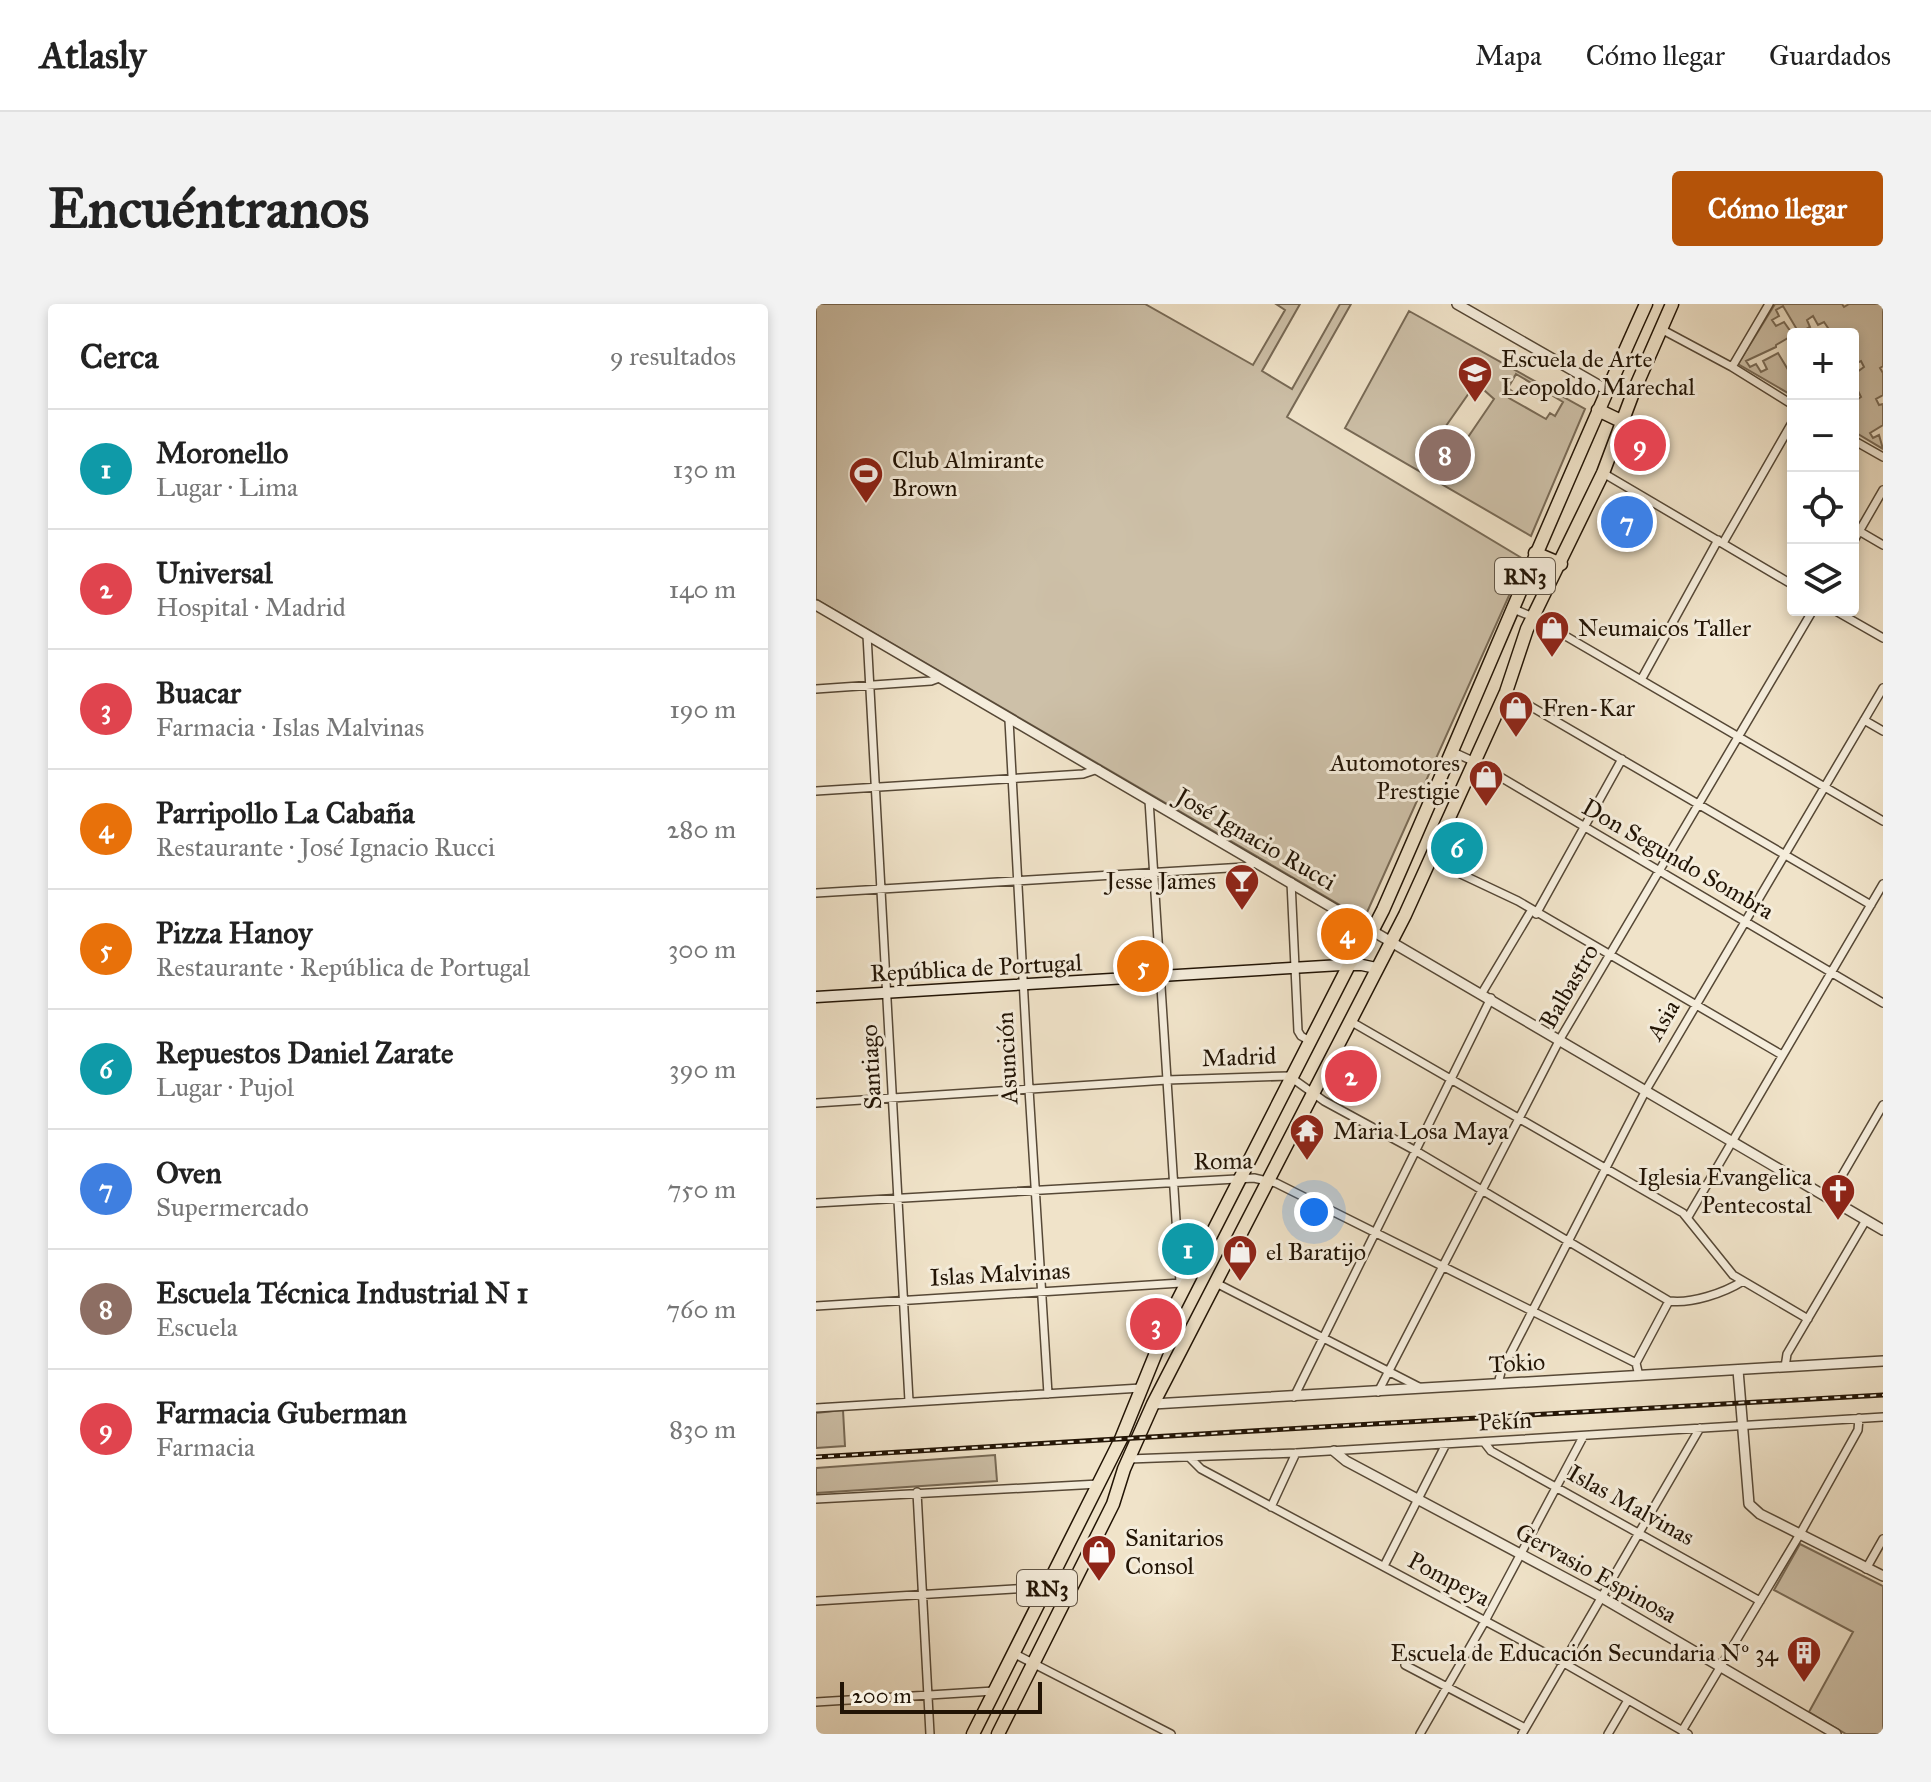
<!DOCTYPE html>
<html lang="es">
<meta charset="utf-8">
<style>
:root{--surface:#fff;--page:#f2f2f2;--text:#222;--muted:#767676;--line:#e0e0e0;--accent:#b45309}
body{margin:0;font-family:"IM FELL Great Primer",serif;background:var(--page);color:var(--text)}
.controls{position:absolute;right:24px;top:24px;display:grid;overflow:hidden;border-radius:8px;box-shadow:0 4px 12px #0003}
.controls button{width:72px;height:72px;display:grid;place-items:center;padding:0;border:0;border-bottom:2px solid var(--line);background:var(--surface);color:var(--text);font:40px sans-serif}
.scale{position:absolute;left:24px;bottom:20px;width:202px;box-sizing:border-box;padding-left:8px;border:4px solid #221405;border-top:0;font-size:22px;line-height:28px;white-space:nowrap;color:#221405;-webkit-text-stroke:6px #f5eddc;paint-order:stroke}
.you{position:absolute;left:498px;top:908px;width:28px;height:28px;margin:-20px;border:6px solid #fff;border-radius:50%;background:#1a73e8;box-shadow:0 0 0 12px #1a73e833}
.badge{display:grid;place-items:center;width:52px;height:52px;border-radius:50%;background:var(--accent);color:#fff;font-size:26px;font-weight:700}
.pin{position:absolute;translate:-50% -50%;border:4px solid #fff;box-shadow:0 2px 8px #0006}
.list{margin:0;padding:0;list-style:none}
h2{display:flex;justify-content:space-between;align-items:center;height:104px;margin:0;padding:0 32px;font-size:34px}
h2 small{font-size:26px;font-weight:400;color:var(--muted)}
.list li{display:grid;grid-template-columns:52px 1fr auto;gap:24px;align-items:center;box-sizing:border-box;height:120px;padding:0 32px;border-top:2px solid var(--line)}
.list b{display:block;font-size:30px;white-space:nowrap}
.list p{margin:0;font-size:26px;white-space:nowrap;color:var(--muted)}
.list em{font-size:26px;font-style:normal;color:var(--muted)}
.icon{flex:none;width:44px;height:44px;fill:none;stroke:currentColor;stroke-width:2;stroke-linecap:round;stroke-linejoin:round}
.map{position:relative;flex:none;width:1067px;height:1430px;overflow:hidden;border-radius:8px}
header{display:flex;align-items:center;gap:48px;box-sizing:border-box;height:112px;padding:0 40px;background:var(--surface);border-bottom:2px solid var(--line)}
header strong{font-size:38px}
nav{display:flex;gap:44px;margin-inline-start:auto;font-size:28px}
.intro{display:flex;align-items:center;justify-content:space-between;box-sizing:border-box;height:192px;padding:0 48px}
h1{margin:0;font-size:56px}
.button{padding:20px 36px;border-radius:8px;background:var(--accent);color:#fff;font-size:28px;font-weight:700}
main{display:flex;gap:48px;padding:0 48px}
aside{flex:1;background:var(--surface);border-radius:8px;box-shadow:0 4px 12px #0003}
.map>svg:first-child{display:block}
.green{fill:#cdc0a8;stroke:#786a56;stroke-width:2;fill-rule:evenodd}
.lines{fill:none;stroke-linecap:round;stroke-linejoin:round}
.minor-casing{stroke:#564836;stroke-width:10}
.tertiary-casing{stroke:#564836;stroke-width:12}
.secondary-casing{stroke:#221405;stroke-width:13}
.primary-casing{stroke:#221405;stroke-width:15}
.trunk-casing{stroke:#221405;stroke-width:15}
.minor{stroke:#f5eddc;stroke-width:7}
.tertiary{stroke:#f5eddc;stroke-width:9}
.secondary{stroke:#f5eddc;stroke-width:10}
.primary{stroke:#f0e3c9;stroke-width:12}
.trunk{stroke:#f0e3c9;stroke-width:12}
.rail-casing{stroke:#221405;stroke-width:5}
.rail{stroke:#f5eddc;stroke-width:2;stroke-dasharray:6;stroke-linecap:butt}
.labels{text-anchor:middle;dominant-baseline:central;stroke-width:6;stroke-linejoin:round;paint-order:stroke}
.shield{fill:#f5eddc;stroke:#615546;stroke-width:2}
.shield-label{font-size:22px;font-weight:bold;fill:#221405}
.poi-label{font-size:24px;fill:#221405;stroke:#f5eddc;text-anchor:start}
.street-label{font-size:24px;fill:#221405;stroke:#f5eddc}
</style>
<header>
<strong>Atlasly</strong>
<nav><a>Mapa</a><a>Cómo llegar</a><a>Guardados</a></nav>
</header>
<div class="intro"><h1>Encuéntranos</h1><a class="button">Cómo llegar</a></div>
<main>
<aside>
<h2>Cerca<small>9 resultados</small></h2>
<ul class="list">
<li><span class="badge" style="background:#0f9aa8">1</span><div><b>Moronello</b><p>Lugar · Lima</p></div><em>130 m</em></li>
<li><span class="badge" style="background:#e0444e">2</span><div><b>Universal</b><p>Hospital · Madrid</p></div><em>140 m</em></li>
<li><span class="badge" style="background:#e0444e">3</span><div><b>Buacar</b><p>Farmacia · Islas Malvinas</p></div><em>190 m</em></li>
<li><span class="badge" style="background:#e8710a">4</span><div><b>Parripollo La Cabaña</b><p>Restaurante · José Ignacio Rucci</p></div><em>280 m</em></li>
<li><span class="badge" style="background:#e8710a">5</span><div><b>Pizza Hanoy</b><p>Restaurante · República de Portugal</p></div><em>300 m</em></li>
<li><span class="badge" style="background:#0f9aa8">6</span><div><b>Repuestos Daniel Zarate</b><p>Lugar · Pujol</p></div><em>390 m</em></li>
<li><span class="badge" style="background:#3f7fe0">7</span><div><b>Oven</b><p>Supermercado</p></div><em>750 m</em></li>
<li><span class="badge" style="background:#8d6e63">8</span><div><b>Escuela Técnica Industrial N 1</b><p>Escuela</p></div><em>760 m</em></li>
<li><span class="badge" style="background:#e0444e">9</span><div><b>Farmacia Guberman</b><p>Farmacia</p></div><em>830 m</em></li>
</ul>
</aside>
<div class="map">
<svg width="1067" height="1430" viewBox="0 0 1067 1430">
<rect width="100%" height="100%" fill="#f0e3c9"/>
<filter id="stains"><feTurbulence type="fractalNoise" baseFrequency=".0025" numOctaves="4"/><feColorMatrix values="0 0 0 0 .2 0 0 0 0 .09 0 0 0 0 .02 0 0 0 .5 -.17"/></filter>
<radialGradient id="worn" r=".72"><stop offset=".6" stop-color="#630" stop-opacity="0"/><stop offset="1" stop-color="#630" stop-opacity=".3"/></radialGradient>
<path class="green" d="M0,0h329l108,61 32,-55 -9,-6h24l-38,67 30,18 48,-85h11l-64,113 238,143 -161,359 -548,-320z
M959,0h67l2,3 5,-3h34v62l-3,2 3,5v22l-7,4 3,6 4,-1v21l-13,8 3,5 6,-3 4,14 -30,-18v-21l4,-3 -2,-6 6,-4 -3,-6 -5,3v-19l11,-8 -3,-6 -6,3 -2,-4v-26h-35l10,-6 -4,-6 -6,3 -5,-9 -6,4 3,7 -11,6 -16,-27 -7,4 3,6 -7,4 4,6 8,-4 9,13 -17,10v2l-30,14 4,6 6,-3 5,8 6,-3 -4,-8 15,-8 15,25v18l-55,-32z
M593,7l176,98 -54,127 -186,-108zM700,70l47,28 -8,14 -5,-3 -4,6 -37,-21 3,-7 -4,-3zM660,79l18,16 -32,47 -13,28 -21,-8 11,-30z
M27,1106l2,36 -29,2v-35z
M179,1151l2,26 -181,12v-25z
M984,1240l83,42v148h-37l-37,-22 44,-80 -79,-42z"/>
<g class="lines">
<defs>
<path id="minor" d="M845,25l71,38 61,38
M916,63l37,-63
M1037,136l30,17
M787,169l190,112
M1043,227l24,14
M1037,238l30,-52
M907,239l70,-122
M695,304l22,9 350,204
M1018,306l49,28
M51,331l42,766
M825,376l77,-140
M0,385l115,-8 8,-3
M690,388l365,213
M193,416l20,369 19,305
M1048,416l19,11
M637,448l22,10 408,241
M0,487l267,-17 15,-5
M333,496l31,482
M615,556l87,41 264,154
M475,578l7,149 3,5 9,5
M0,589l429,-26 11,-5
M720,610l86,-155
M666,689l49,-82
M534,717l333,192 50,62 75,44
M0,799l351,-23 122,-4 35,25 92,50 253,150c22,3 55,-8 74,-20
M1013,894l54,-93
M0,899l438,-25 22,5 360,180
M872,913l195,-333
M400,979l205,105
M0,1002l365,-23
M969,1063l2,-13 79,-134
M823,1072l-3,-13 33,-62
M682,1080l3,-12 145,-282 237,-402
M562,1088l182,-353 253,-429
M478,1093l197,-399
M0,1104l325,-20
M668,1138l7,9 269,150
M313,1155l167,-6 587,-36
M375,1155l10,10 361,193 126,72
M101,1188l13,242
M0,1195l283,-15
M455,1203l25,-54
M568,1262l62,-122
M1050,1265l17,-30
M0,1297l231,-14
M197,1349l158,81
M589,1361l120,63
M0,1398l178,-11
M866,1427l118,-197 58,-104 1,-12
M604,1430l65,-113 98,-184
M706,1430l178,-306
M792,1430l20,-34"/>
<path id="tertiary" d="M641,0l150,86
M0,301l1067,625
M922,1066l11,134 11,10 123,62
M337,1100l730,-43
M518,1147l12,10 255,136 235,137"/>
<path id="secondary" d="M0,693l525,-32h21l14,3"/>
<path id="primary" d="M719,249l26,11"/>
<path id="trunk" d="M782,106l25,12
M157,1430l148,-295 54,-133 174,-341 18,-24 16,-31c89,-202 172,-405 263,-606
M182,1430l115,-230 11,-35 29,-65 252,-489 101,-223 21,-63 76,-156 30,-80 39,-89"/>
</defs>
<use href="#minor" class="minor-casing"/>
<use href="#tertiary" class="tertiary-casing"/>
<use href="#secondary" class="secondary-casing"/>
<use href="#primary" class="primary-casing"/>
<use href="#trunk" class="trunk-casing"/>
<use href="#minor" class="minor"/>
<use href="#tertiary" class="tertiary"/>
<use href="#secondary" class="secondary"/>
<use href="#primary" class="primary"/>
<use href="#trunk" class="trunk"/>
<defs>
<path id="rail" d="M0,1153c356,-21 711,-43 1067,-62"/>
</defs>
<use href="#rail" class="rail-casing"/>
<use href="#rail" class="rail"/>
</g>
<defs>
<symbol id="university-pin" viewBox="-11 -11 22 30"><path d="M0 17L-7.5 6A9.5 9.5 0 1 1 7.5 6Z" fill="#8f2418" stroke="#f5eddc"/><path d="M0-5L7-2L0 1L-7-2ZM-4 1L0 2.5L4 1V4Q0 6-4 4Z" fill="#fff"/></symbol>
<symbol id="stadium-pin" viewBox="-11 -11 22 30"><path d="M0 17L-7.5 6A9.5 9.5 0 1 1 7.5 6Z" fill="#8f2418" stroke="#f5eddc"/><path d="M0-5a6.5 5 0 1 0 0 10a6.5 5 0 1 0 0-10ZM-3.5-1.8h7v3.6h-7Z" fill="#fff"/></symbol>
<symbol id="shop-pin" viewBox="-11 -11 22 30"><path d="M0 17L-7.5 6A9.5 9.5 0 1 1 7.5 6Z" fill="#8f2418" stroke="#f5eddc"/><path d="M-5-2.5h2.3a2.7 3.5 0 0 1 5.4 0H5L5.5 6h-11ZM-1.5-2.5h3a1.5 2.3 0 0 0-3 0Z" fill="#fff"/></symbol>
<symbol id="bar-pin" viewBox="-11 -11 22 30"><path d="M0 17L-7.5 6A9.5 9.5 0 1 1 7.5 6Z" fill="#8f2418" stroke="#f5eddc"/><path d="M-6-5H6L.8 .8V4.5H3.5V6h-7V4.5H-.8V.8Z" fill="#fff"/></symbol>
<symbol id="temple-pin" viewBox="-11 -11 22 30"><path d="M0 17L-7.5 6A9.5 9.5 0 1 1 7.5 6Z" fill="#8f2418" stroke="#f5eddc"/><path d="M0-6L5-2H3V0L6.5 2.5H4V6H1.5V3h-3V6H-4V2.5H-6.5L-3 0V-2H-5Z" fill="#fff"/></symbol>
<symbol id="church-pin" viewBox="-11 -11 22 30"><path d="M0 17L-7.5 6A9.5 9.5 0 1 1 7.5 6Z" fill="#8f2418" stroke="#f5eddc"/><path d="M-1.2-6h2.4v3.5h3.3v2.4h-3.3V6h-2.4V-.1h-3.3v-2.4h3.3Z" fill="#fff"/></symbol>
<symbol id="building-pin" viewBox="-11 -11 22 30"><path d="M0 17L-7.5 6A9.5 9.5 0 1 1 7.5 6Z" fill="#8f2418" stroke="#f5eddc"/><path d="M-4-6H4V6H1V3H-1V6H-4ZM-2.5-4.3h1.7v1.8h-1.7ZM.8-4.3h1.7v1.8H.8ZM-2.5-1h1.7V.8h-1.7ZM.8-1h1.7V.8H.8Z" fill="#fff"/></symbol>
</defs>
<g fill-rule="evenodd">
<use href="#university-pin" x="639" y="49" width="40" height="54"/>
<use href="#stadium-pin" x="30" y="150" width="40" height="54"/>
<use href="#shop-pin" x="716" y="304" width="40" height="54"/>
<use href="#shop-pin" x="680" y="384" width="40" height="54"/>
<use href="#shop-pin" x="650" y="453" width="40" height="54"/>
<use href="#bar-pin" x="406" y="557" width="40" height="54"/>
<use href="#temple-pin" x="471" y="807" width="40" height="54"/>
<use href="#church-pin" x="1002" y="867" width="40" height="54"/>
<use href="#shop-pin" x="404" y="928" width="40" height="54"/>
<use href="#shop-pin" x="263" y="1228" width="40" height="54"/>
<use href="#building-pin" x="968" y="1329" width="40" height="54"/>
</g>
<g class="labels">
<g class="shield">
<rect x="679" y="254" width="60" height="36" rx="6"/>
<rect x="201" y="1266" width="60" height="36" rx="6"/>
</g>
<g class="shield-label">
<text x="709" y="272">RN3</text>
<text x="231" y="1284">RN3</text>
</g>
<g class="poi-label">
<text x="685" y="55">Escuela de Arte<tspan x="685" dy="28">Leopoldo Marechal</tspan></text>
<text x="76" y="156">Club Almirante<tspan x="76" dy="28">Brown</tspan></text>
<text x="762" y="324">Neumaicos Taller</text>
<text x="726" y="404">Fren-Kar</text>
<text x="644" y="459" text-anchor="end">Automotores<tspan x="644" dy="28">Prestigie</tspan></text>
<text x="400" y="577" text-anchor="end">Jesse James</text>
<text x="517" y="827">Maria Losa Maya</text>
<text x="996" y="873" text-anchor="end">Iglesia Evangelica<tspan x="996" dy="28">Pentecostal</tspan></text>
<text x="450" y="948">el Baratijo</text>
<text x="309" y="1234">Sanitarios<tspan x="309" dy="28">Consol</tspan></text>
<text x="962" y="1349" text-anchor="end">Escuela de Educación Secundaria Nº 34</text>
</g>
<g class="street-label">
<text transform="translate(440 535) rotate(30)">José Ignacio Rucci</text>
<text transform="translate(862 555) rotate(30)">Don Segundo Sombra</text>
<text transform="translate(160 664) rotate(-3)">República de Portugal</text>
<text transform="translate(753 682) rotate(-60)">Balbastro</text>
<text transform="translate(847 716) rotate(-60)">Asia</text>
<text transform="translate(423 753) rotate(-2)">Madrid</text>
<text transform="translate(191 754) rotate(-93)">Asunción</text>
<text transform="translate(55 763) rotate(-93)">Santiago</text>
<text transform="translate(407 857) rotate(-1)">Roma</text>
<text transform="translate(184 970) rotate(-3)">Islas Malvinas</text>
<text transform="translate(701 1059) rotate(-3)">Tokio</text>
<text transform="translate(689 1117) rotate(-3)">Pekín</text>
<text transform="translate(815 1201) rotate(29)">Islas Malvinas</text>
<text transform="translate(780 1269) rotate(29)">Gervasio Espinosa</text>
<text transform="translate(633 1275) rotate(28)">Pompeya</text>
</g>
</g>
<rect width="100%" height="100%" filter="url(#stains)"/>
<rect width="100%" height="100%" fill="url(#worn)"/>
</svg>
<div class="controls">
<button>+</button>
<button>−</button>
<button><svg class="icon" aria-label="locate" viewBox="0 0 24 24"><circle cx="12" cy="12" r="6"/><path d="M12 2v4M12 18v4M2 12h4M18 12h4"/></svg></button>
<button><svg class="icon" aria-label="layers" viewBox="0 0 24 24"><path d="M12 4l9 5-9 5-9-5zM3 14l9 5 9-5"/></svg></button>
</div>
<div class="scale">200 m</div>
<div class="you"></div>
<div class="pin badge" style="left:372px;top:945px;background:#0f9aa8">1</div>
<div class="pin badge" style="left:535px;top:772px;background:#e0444e">2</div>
<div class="pin badge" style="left:340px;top:1020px;background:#e0444e">3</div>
<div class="pin badge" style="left:531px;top:630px;background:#e8710a">4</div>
<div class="pin badge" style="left:327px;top:662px;background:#e8710a">5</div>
<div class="pin badge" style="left:641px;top:544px;background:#0f9aa8">6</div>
<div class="pin badge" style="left:811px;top:218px;background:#3f7fe0">7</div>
<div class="pin badge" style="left:629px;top:151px;background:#8d6e63">8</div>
<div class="pin badge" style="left:824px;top:141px;background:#e0444e">9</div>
</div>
</main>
